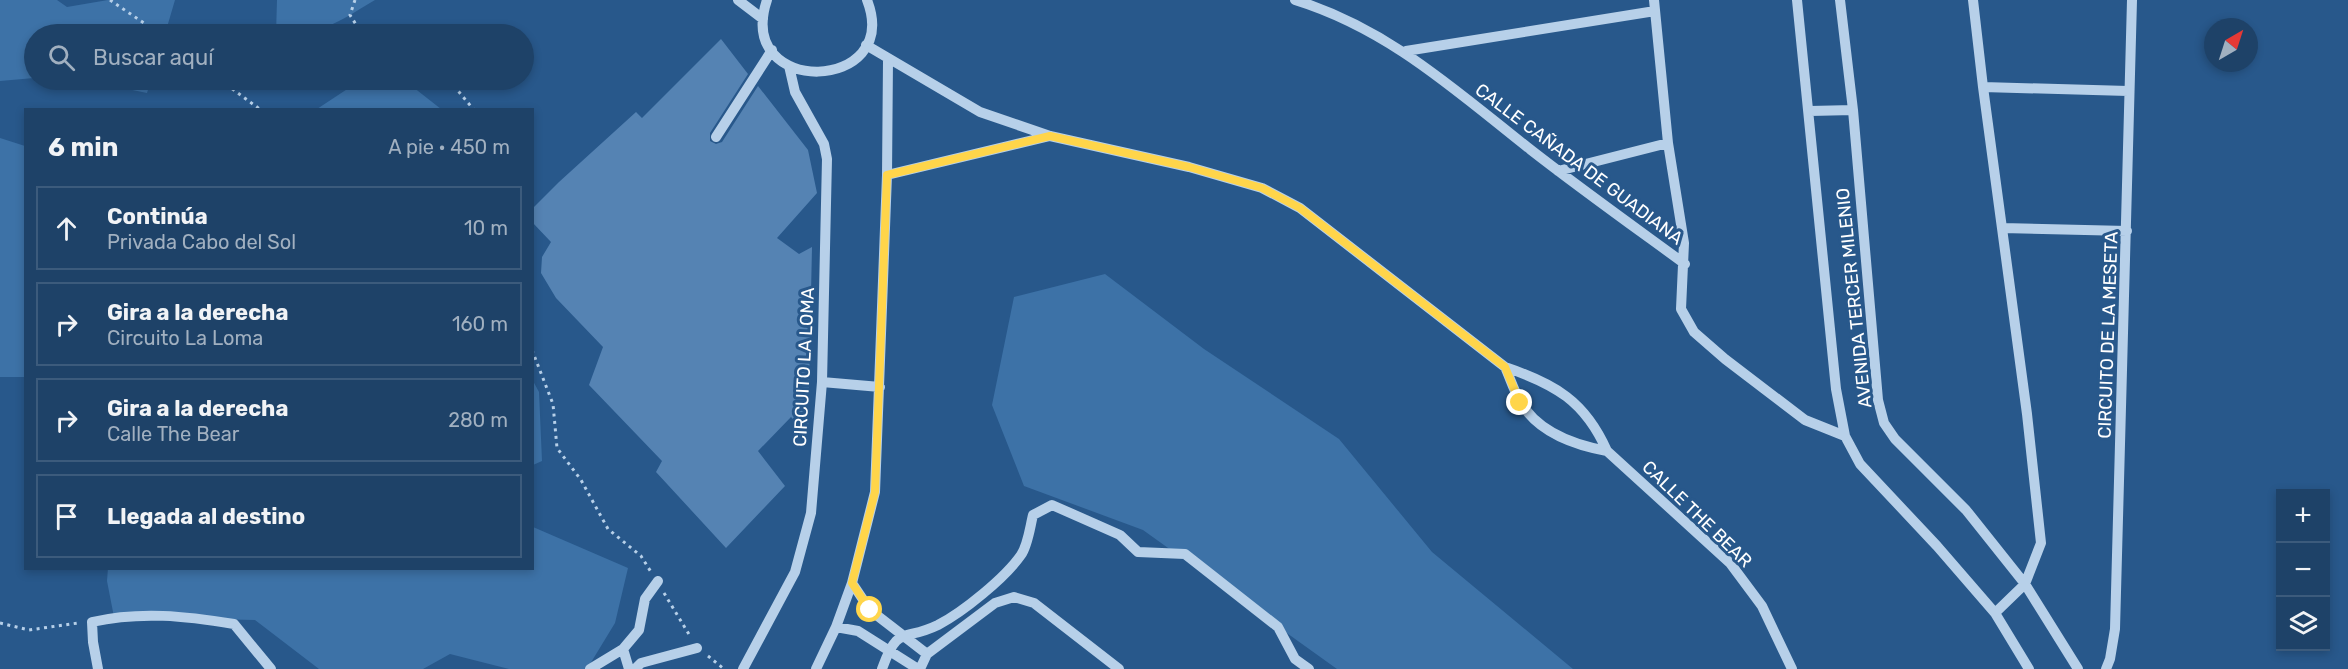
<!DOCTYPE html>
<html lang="es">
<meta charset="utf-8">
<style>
:root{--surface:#1e4268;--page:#2b4d71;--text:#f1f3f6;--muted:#a1b0c0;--line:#3c5b7c}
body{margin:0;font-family:Rubik,sans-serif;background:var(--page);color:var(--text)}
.controls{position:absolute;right:18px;bottom:18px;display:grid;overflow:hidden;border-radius:0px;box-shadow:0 3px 9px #0003}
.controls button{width:54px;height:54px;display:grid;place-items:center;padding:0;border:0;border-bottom:2px solid var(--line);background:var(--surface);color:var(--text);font:30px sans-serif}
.compass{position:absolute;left:2204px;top:18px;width:54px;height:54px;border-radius:50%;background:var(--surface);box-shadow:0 3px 9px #0003;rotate:39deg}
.stop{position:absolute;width:18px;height:18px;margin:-14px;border:4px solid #ffd54a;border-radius:50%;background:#fff}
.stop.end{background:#ffd54a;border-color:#fff;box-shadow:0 2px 6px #0008}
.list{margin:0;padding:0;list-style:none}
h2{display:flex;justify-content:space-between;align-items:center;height:78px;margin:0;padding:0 24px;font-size:26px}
h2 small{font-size:20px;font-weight:400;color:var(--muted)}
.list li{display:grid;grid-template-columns:39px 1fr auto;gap:18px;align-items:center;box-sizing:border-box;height:84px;margin:0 12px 12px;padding:0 12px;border:2px solid var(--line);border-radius:0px}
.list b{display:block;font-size:22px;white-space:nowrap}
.list p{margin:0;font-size:20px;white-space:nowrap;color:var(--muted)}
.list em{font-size:20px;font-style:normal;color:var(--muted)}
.icon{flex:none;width:33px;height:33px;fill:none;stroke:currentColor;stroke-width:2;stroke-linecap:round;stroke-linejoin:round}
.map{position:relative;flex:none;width:2348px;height:669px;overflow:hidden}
.search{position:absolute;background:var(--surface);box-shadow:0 3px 9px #0003;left:24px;top:24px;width:510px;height:66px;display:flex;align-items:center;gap:15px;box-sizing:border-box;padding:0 21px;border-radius:33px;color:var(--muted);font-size:22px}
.panel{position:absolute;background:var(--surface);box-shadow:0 3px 9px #0003;left:24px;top:108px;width:510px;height:462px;border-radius:0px}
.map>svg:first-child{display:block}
.green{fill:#3d72a7}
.building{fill:#5583b3}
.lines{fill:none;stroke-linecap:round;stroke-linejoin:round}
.path{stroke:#b7d0e9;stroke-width:3;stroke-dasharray:3 4.5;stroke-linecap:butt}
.minor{stroke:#b7d0e9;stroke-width:10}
.route{stroke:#ffd54a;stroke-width:8}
.labels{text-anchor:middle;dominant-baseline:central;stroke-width:6;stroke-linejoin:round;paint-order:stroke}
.street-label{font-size:18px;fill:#fff;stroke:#28588b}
</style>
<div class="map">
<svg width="2348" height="669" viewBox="0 0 2348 669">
<rect width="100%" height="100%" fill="#28588b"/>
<path class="green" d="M0,0h57l10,7 41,-7h67l-10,34h-131v44l-34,3z
M277,0h98c-40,24 -52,34 -99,34z
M83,80h68l-4,13z
M361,80h43l37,29h-124z
M0,138l25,8v231h-25z
M1105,274l99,75 135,90 93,113 141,117h-236l-194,-139 -119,-44 -32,-81 22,-108z
M533,381l6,11 3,69 -9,4z
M533,527l95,41 -13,55 -28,46h-78l-59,-15 -27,15h-104l-64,-49 -141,-3 -7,-36 1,-13h424z"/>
<path class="building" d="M721,39l27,35 -38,59v8l6,3 6,-2 36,-56 50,64 9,43 -40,45 22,16 13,-7 -4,188 -17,-18 -33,34 27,35 -59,62 -70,-76 6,-11 -73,-76 14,-38 -47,-49 -15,-25 1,-16 9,-15 -19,-20v-13l27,-27 77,-70 6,6z"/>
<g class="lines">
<path class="path" d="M110,0l50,34
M355,0l-5,15 12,19
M220,80l41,30
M449,80l25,30
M532,350l21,54 4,44 24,32 27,49 33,27 10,16
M664,593l26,43
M0,623l29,7 49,-7
M708,656l16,13"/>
<path class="minor" d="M738,0l25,19
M767,0c-33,98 136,93 100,0
M1295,0c94,29 161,91 236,150 50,39 102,76 154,114
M1654,0l14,143 16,100 -3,66 13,23 31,27 80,61 40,16
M1797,0l39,389 9,47 15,28 77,82 58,67 34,56
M1840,0l13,110 25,290 6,23 11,16 71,71 59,74 53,85
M1973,0l10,87 44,327 14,129 -16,41 -30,29
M866,45l114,67 70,24 139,31 73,21 38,20 205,159c50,17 80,34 102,84l123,112 32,43 30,63
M1406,51l249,-40
M1983,87l145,4
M1810,111l43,-1
M716,137l56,-87
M1558,171l110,-28
M887,175l163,-39
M2002,228l125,3
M1505,367c5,11 9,24 15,34 17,31 54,44 87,50
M822,382l58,5
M852,583l18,27 57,44
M836,627l22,4 60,38
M623,649l6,20
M98,669l-5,-27 -1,-20c48,-11 94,-6 142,2l37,45
M590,669l33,-20 16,-19 6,-31 13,-18
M635,669l6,-6 56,-15
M743,669l52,-97 16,-59 11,-131 5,-223 -3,-15 -29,-52 -6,-26
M816,669l20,-42 16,-44 23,-91 12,-317 1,-115
M882,669c16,-45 21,-27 56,-44 25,-13 67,-47 83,-70 7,-10 9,-28 12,-40l19,-10 68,30 18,17 47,2 93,73 17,32 14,10
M920,669l7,-15 68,-51 19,-6 20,6 85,66
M2106,669l4,-10 5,-30 17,-629"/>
</g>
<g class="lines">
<path class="route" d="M870,610l-18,-27 23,-91 12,-317 163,-39 139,31 73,21 38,20 205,159 15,36"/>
</g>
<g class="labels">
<g class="street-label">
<text transform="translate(1579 164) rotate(37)">CALLE CAÑADA DE GUADIANA</text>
<text transform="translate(1854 298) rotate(-96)">AVENIDA TERCER MILENIO</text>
<text transform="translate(2108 335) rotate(-88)">CIRCUITO DE LA MESETA</text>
<text transform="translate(804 367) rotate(-87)">CIRCUITO LA LOMA</text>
<text transform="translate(1697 514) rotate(44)">CALLE THE BEAR</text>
</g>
</g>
</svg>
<div class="controls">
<button>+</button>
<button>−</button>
<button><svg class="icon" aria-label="layers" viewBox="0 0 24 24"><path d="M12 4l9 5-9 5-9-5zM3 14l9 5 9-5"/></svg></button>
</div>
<svg class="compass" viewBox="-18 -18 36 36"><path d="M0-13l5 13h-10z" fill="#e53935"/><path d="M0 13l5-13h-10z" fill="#a1b0c0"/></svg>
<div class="stop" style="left:870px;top:610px"></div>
<div class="stop end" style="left:1520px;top:403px"></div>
<div class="search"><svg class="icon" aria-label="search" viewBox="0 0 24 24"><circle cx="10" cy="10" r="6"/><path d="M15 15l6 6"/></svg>Buscar aquí</div>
<section class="panel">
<h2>6 min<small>A pie · 450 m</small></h2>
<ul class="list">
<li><svg class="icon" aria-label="ahead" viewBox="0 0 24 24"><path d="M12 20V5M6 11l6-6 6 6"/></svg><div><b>Continúa</b><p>Privada Cabo del Sol</p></div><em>10 m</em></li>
<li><svg class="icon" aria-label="right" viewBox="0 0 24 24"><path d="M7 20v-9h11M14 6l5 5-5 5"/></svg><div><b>Gira a la derecha</b><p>Circuito La Loma</p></div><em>160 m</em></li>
<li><svg class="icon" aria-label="right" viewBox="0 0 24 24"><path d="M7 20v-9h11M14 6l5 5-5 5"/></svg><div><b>Gira a la derecha</b><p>Calle The Bear</p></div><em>280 m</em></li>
<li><svg class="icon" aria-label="arrive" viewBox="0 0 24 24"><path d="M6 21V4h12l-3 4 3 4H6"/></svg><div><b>Llegada al destino</b></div></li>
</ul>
</section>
</div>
